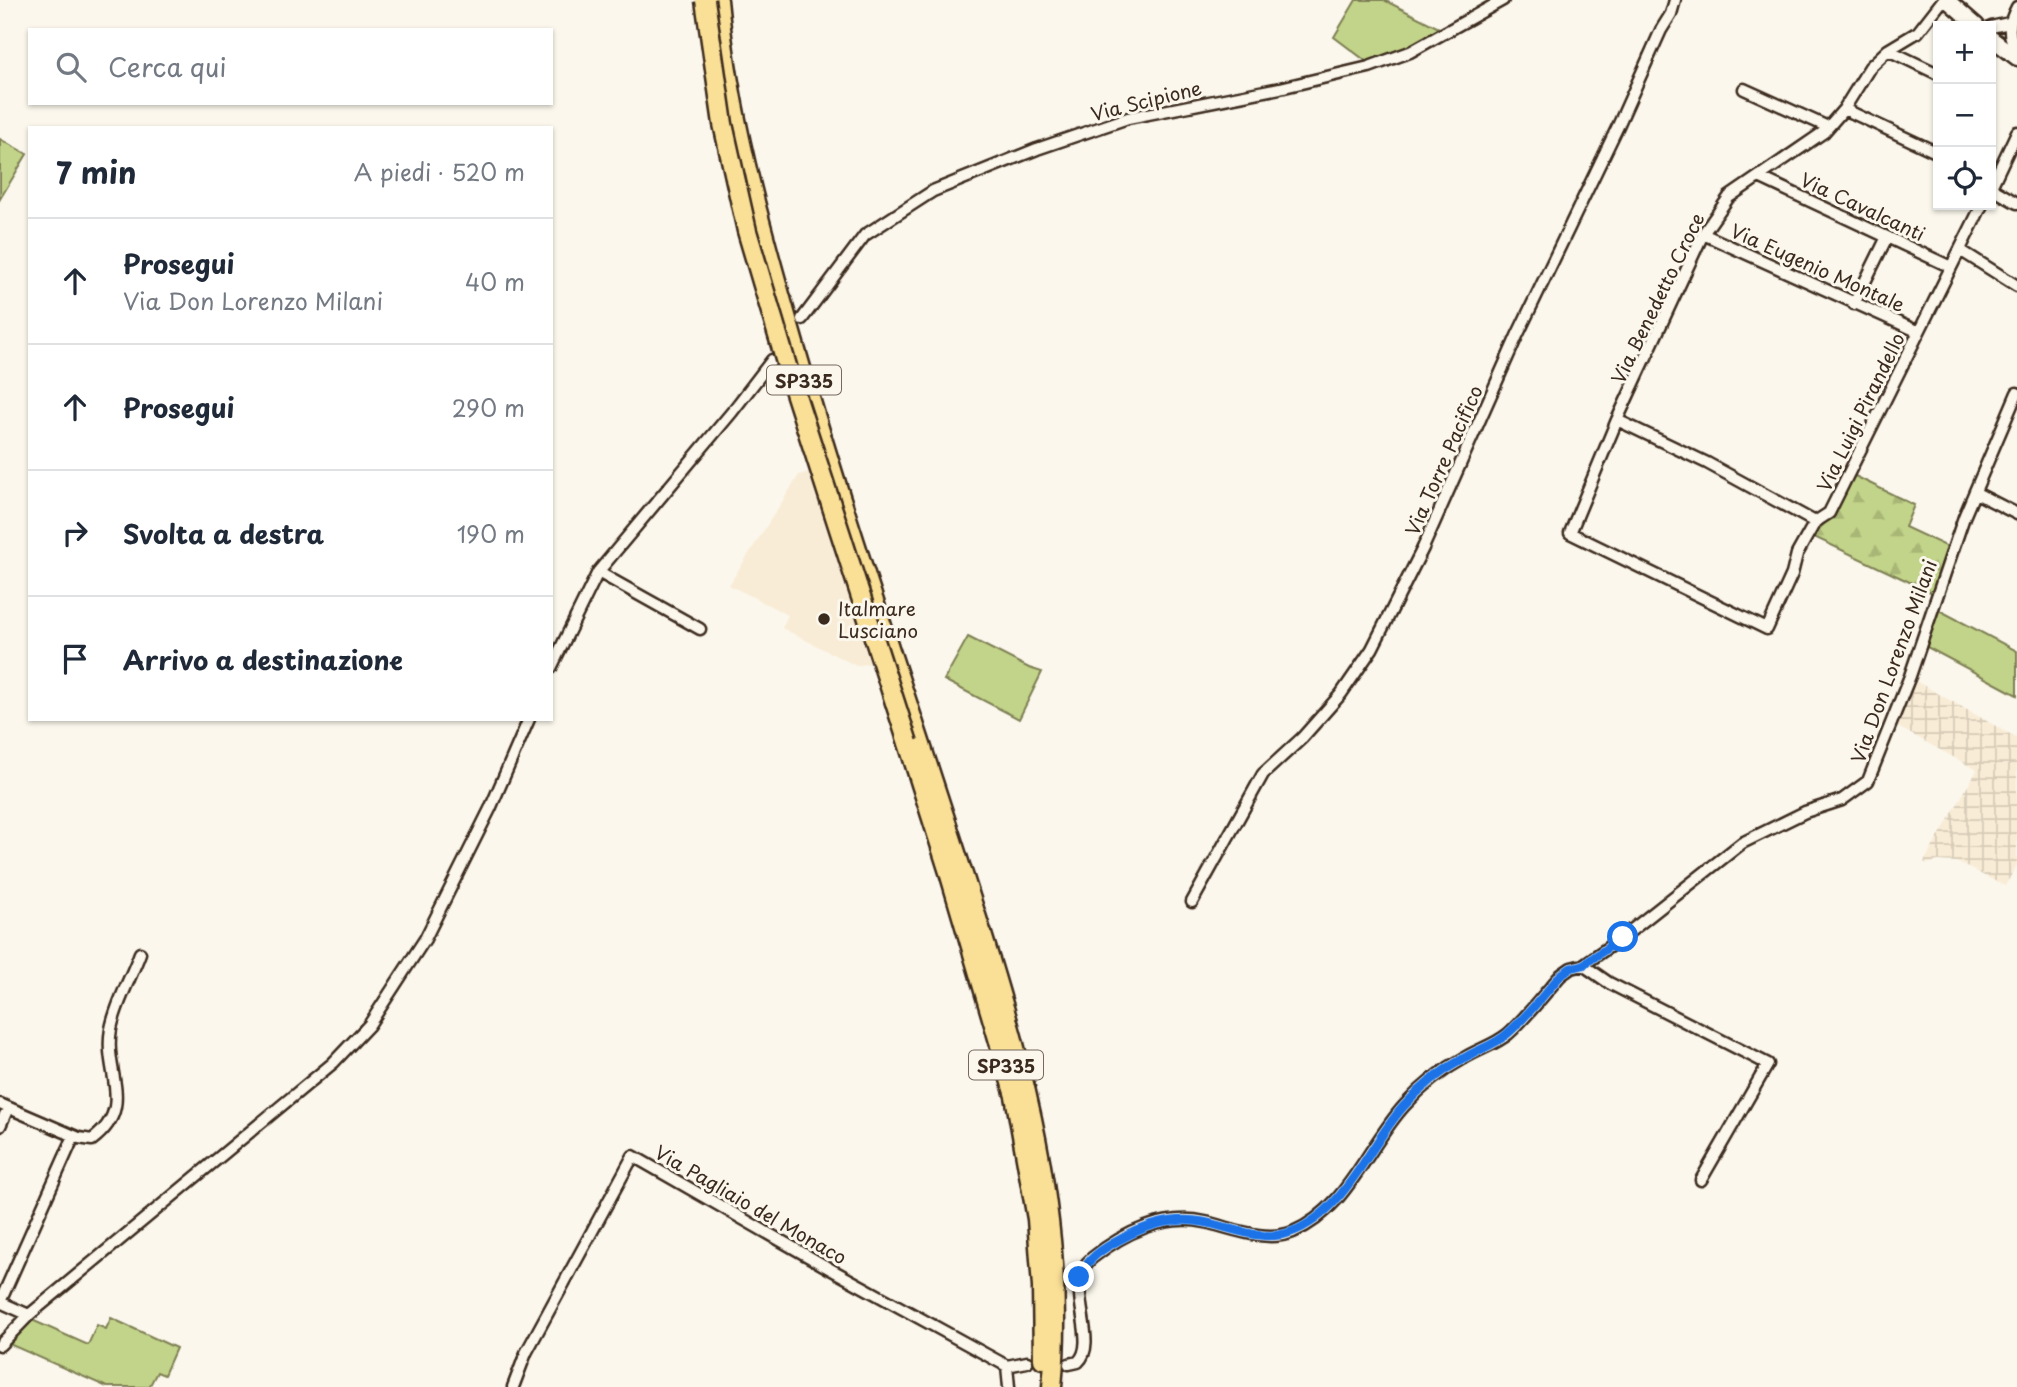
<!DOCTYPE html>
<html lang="it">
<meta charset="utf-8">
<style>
:root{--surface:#fff;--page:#f2f2f3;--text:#1f2937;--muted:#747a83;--line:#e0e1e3}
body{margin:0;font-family:"Playpen Sans",sans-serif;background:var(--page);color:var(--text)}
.controls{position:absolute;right:21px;top:21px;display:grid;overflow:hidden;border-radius:0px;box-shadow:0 2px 5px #0004}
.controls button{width:63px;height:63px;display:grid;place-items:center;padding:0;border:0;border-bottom:2px solid var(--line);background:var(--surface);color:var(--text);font:35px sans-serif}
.stop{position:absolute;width:21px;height:21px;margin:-16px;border:5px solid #1a73e8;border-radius:50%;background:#fff}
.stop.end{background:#1a73e8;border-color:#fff;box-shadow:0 2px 7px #0008}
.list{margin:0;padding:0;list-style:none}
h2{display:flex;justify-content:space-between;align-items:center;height:91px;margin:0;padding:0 28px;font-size:30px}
h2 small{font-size:23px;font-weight:400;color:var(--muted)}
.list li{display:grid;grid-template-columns:46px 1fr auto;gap:21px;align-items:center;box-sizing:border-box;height:126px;padding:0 28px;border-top:2px solid var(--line)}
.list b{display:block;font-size:26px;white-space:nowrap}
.list p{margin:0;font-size:23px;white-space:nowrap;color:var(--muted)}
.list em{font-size:23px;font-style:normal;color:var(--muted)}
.icon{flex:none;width:38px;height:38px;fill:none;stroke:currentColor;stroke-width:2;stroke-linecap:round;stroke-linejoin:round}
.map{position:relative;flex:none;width:2017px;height:1387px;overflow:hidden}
.search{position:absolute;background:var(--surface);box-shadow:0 2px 5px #0004;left:28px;top:28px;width:525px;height:77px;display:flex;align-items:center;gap:18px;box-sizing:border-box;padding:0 24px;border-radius:0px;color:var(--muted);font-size:26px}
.panel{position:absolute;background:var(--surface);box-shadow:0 2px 5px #0004;left:28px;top:126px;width:525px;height:595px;border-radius:0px}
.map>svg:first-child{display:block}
.built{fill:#f9ecd6}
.industrial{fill:url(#industrial-grid)}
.green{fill:#c2d489;stroke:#7e7f54;stroke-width:2}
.forest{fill:url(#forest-firs);stroke:#7e7f54;stroke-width:2}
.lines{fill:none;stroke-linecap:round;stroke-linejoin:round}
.street-casing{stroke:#3b2a1e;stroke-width:15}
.secondary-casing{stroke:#3b2a1e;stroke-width:19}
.highway-casing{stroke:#3b2a1e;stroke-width:23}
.street{stroke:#fbf7ec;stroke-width:10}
.secondary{stroke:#fbf7ec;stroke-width:14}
.highway{stroke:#fadf96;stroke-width:18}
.highway-bridge-casing{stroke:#3b2a1e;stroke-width:23;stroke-linecap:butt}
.highway-bridge{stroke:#fadf96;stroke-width:18}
.route{stroke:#1a73e8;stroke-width:9}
.poi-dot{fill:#3b2a1e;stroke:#fbf7ec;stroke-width:2.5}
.labels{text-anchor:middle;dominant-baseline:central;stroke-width:6;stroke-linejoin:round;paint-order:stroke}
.shield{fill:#fbf7ec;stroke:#75685c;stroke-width:2}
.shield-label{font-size:18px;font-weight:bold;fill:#3b2a1e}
.street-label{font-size:19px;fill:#3b2a1e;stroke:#fbf7ec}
.poi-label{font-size:19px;fill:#3b2a1e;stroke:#fbf7ec;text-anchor:start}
</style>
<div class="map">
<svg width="2017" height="1387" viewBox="0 0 2017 1387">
<defs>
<pattern id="industrial-grid" width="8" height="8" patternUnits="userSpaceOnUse" patternTransform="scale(1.75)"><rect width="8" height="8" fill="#f9ecd6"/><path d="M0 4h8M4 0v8" fill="none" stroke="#d6cbb7"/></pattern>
<pattern id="forest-firs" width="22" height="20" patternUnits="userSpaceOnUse" patternTransform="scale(1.75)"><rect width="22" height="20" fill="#c2d489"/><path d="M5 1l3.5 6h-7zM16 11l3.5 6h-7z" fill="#a8b676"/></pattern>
</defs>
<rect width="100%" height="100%" fill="#fbf7ec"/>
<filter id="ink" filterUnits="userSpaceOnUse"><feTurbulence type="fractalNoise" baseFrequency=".0143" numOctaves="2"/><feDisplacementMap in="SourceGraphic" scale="14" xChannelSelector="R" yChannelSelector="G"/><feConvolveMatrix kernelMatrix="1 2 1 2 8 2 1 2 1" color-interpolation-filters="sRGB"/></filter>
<g filter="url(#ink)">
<path class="built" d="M812,471l63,191 -19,4 -74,-38 6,-13 -59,-30 70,-110z"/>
<path class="industrial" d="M1914,680l103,58v127l-12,21 -49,-24 -18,-1 -11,3 -3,-2 53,-92 -79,-43z"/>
<path class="green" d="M1356,0h28l59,30 -37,20 -36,14 -36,-27z
M0,139l27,15 -27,45z
M1937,609l80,42v44l-92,-49z
M968,637l61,31 13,4 -23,47 -75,-39z
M111,1318l65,30 -12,27 -7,-3 -8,15h-42l-98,-43 23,-24 56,25 9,-20 9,4z"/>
<path class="forest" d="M1851,474l63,31 -9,22 45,21 -15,46 -123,-58 18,-18z"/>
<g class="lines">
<defs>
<path id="street" d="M1943,0l-25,32 -30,18 -18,17 -26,42 -20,23 -95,65 -26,37 -86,186 -47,113 197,96 25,-55 5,-20 18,-32 14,-9 153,-308
M2017,7c-8,15 -11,28 0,43
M1991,27l18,-4
M1888,50l50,24
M1744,89l84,38
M1844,109l94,44
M1759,177l192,90
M1991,187l26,-55
M1991,188l26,15
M1703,234l216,98
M1960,250l57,36
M1854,304l33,-67
M802,319l63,-84 68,-44 104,-42 91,-31 152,-30 89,-21 41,-15 93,-52
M1617,420l90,43 108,59
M1976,493l41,21
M598,572l102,57
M551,668l47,-96 134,-160 40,-52
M1192,902l71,-128 39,-36 39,-44 31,-45 51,-101 94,-212 101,-210 43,-96 10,-16 4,-14
M1583,965l26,18 159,81 -67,116
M0,1104l79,34 13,2c45,-34 11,-67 19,-111 5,-26 20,-51 29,-76
M0,1126l8,-18
M0,1302l74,-166
M0,1302l29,13
M0,1345l29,-30 304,-252 36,-38 56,-86 65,-130 39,-90
M1069,1364l9,-2c23,-21 -17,-79 14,-104 31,-25 73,-45 113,-36 27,6 60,21 88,10 54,-23 74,-85 111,-126 17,-19 40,-37 62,-49 14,-8 30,-13 42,-23 19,-17 36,-40 53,-59l10,-7 12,-3 40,-28 119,-94 63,-31 37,-12 26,-19 42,-105 54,-159 53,-124
M1007,1366l2,21
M1007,1366l20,-4
M513,1387l13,-34 107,-197 199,114 175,96"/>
<path id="secondary" d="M1947,0l30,26
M1991,38l26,20"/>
<path id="highway" d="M718,0c10,110 40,218 70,323 51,180 113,358 170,536 55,170 111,347 94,528
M908,743l41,129 66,224 22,123 5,68 1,72"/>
</defs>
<use href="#street" class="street-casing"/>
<use href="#secondary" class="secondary-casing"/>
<use href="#highway" class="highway-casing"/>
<use href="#street" class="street"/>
<use href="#secondary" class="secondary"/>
<use href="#highway" class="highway"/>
<defs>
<path id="highway-bridge" d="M705,0l18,124 24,107 45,152 116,360"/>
</defs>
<use href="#highway-bridge" class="highway-bridge-casing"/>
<use href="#highway-bridge" class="highway-bridge"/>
</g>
</g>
<g class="lines" filter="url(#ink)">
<path class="route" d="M1079,1277c10,-20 23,-28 42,-38 25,-14 53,-23 82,-17 28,5 59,21 88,10 54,-20 77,-85 112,-125 17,-19 41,-38 63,-50 13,-8 29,-12 41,-23 20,-17 37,-40 54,-59l10,-7 12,-3 40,-28"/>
</g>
<circle class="poi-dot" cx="824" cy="619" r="7"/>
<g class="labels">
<g class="shield">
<rect x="767" y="365.5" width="74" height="29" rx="5"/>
<rect x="969" y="1050.5" width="74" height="29" rx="5"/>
</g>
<g class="shield-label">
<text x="804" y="380">SP335</text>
<text x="1006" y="1065">SP335</text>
</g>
<g class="street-label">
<text transform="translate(1146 100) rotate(-14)">Via Scipione</text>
<text transform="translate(1863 206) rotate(25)">Via Cavalcanti</text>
<text transform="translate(1818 267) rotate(24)">Via Eugenio Montale</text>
<text transform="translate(1657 298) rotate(-64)">Via Benedetto Croce</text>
<text transform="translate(1860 412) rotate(-64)">Via Luigi Pirandello</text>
<text transform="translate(1443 460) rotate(-66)">Via Torre Pacifico</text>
<text transform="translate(1893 661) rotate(-70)">Via Don Lorenzo Milani</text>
<text transform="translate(751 1204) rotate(30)">Via Pagliaio del Monaco</text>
</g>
<g class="poi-label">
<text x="838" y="608">Italmare<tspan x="838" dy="22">Lusciano</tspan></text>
</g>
</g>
</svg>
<div class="controls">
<button>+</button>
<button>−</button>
<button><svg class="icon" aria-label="locate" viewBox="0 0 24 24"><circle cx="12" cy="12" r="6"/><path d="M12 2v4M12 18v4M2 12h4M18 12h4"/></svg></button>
</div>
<div class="stop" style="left:1623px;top:937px"></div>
<div class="stop end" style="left:1079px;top:1277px"></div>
<div class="search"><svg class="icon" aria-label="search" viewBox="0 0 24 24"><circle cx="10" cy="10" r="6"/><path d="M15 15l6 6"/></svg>Cerca qui</div>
<section class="panel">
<h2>7 min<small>A piedi · 520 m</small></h2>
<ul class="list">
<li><svg class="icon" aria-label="ahead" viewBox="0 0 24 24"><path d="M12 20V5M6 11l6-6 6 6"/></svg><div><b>Prosegui</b><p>Via Don Lorenzo Milani</p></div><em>40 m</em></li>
<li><svg class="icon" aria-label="ahead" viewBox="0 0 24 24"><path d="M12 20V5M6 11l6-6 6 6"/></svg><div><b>Prosegui</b></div><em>290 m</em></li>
<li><svg class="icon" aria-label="right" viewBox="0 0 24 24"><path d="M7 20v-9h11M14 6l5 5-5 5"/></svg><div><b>Svolta a destra</b></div><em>190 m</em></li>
<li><svg class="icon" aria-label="arrive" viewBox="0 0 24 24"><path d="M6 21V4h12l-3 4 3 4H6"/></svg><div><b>Arrivo a destinazione</b></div></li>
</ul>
</section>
</div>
